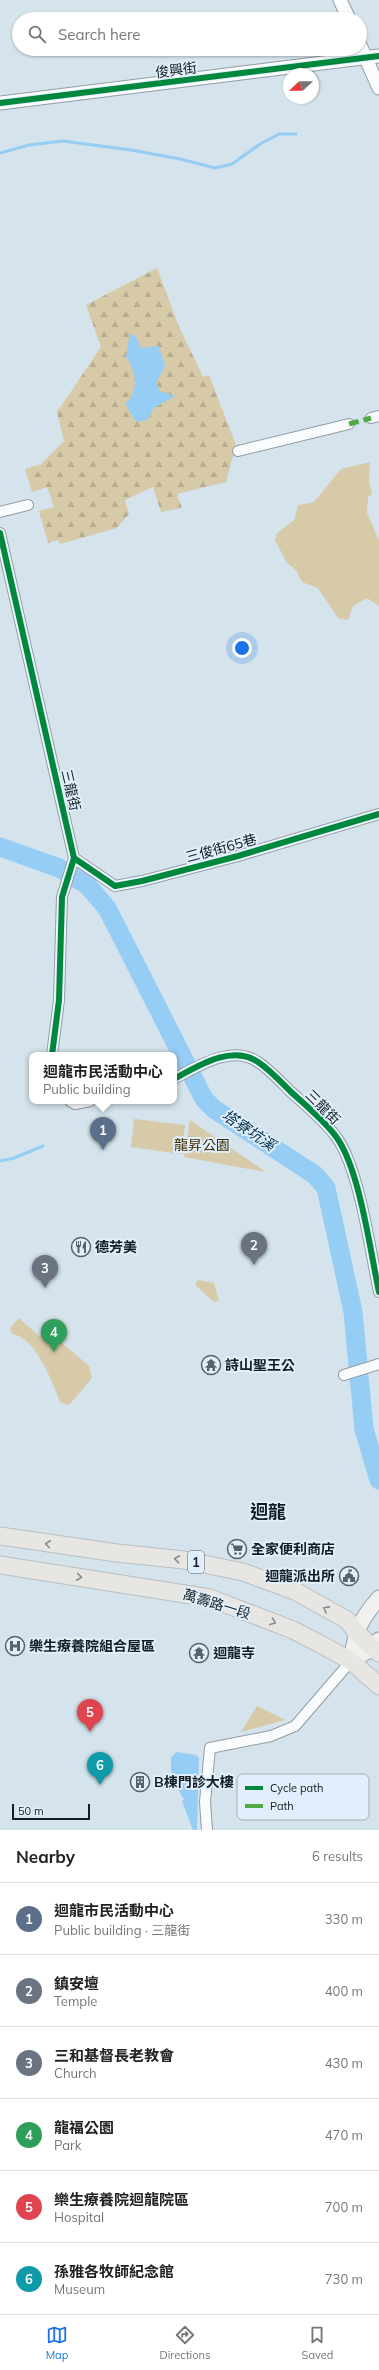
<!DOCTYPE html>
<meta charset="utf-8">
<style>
:root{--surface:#fff;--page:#f6f6f6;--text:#222;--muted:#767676;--line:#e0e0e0;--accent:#1a73e8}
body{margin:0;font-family:Mulish,"Noto Sans TC",sans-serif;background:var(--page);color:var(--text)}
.compass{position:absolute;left:283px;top:68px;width:36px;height:36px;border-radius:50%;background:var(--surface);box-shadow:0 1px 3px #0004;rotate:249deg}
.scale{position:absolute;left:12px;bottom:10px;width:78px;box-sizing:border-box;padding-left:4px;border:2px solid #131c23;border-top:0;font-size:11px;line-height:14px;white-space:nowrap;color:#131c23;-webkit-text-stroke:3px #e0effb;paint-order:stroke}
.you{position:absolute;left:242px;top:648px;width:14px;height:14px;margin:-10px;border:3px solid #fff;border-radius:50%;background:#1a73e8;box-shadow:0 0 0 6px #1a73e833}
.badge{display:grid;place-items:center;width:26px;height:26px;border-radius:50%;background:var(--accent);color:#fff;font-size:13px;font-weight:700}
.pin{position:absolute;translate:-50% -33px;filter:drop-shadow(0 1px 2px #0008)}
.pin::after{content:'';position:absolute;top:21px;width:14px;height:12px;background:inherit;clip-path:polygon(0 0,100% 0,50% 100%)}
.popup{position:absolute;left:29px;top:1052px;width:148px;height:52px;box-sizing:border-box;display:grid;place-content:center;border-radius:8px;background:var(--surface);filter:drop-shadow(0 1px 3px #0005);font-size:13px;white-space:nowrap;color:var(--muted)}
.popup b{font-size:15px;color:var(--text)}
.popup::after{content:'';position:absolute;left:50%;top:100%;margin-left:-8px;border:8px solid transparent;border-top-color:var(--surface)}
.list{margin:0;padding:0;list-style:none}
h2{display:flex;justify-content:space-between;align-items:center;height:52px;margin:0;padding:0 16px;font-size:17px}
h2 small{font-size:13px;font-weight:400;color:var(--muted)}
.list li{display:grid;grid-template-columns:26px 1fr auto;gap:12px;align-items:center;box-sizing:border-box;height:72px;padding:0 16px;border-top:1px solid var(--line)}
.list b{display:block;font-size:15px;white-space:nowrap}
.list p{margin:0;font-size:13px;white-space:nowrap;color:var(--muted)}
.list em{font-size:13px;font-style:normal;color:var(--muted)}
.icon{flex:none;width:22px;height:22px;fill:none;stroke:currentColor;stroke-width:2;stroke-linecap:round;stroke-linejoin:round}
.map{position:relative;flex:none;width:379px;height:1830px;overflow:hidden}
.search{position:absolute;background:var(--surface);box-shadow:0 1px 3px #0004;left:12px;right:12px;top:12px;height:44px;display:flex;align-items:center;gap:10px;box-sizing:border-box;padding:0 14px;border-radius:22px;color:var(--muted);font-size:15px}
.sheet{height:484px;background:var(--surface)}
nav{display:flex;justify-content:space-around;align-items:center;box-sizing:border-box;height:56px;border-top:1px solid var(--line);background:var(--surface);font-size:11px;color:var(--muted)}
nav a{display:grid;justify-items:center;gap:2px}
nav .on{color:var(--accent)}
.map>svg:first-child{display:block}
.green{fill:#d7caa8}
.forest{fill:url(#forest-firs)}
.water{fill:#96cdf4}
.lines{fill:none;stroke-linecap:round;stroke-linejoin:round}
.stream{stroke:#96cdf4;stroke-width:3}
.river{stroke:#96cdf4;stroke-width:19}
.minor-casing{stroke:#929da4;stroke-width:12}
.tertiary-casing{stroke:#929da4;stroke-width:15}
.secondary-casing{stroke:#929da4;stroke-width:17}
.primary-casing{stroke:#b8bfc3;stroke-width:19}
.minor{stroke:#f9fbfc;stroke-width:10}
.tertiary{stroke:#f9fbfc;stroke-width:13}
.secondary{stroke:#f0f1ef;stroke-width:15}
.primary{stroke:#e8e6e3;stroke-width:17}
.quiet{stroke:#51a943;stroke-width:5;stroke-dasharray:10 5;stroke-linecap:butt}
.cycleway-casing{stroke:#e0effb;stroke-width:8}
.cycleway{stroke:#00873e;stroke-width:6}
.oneway{stroke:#888b8d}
.labels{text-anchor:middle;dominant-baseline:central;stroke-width:4;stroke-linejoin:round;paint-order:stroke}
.shield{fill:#e0effb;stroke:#505b64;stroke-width:1}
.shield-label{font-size:13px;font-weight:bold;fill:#131c23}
.street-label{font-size:14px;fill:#131c23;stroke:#e0effb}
.park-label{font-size:14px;fill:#3e2b00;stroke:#e0effb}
.poi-label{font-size:14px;font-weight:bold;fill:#131c23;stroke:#e0effb;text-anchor:start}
.water-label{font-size:15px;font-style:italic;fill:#022d46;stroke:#e0effb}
.district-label{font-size:18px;font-weight:bold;fill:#131c23;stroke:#e0effb}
.key{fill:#e0effb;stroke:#a2b0ba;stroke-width:1}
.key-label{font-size:11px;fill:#131c23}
</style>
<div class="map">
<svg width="379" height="1830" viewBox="0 0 379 1830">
<defs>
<pattern id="forest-firs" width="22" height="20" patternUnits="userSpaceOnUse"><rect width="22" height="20" fill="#d7caa8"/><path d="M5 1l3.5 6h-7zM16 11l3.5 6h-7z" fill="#b8ad90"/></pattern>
</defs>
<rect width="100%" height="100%" fill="#d4e3ec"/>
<path class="green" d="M370,462l-1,19 3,13 -4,3 -1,16 12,27v66l-12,-8 -14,8 -5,14 -10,-2 -20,-30 -16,-6 -6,-12 -9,-7 -12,-23 2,-7 17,-13 4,-15 16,-3 27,-33z
M134,1119l51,6 -4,29 -50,-7z
M190,1120l6,4 70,48 -82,-15z
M198,1280l16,3 5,18 -5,1 -19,-17z
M19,1318l20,18 10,-4 40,34 3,12 -22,26 -3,1 -7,-3c-8,-20 -24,-65 -48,-68l-2,-6z
M257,1706l28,14 -44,12z"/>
<path class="forest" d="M157,268l21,56 25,53 6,-2 27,70 -10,37 -49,12 5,14 -21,4 -8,-25 -28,13 4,14 -12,14 -57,16 -2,-4 -10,3 -9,-32 15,-4 -7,-20 -15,5 -7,-23 16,-5 23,-23 -7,-29 44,-65 -15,-42z"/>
<path class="water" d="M130,333l6,4 5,11 18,-2 6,20 -9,17 4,8 15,5 -21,12 -7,12 -11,2 -11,-18c15,-13 11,-33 1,-47z
M177,1752l19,3 3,3 -2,72h-4l-11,-29 2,-1 -7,-13 -2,1 -4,-7v-24z"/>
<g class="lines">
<path class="stream" d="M0,153l29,-8 34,-4 68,9 49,9 35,9 17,-4 28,-20 19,-10h17
M0,1161l14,-3 29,-12"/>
<path class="river" d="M0,847l59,21 28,17 20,23 97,191 10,10 101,66 11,13 27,124 11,117 15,51"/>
<defs>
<path id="minor" d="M371,418l8,-2
M238,451l111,-27
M0,512l28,-7
M0,533l74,325 -12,39 -3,103 -7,55
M74,858l41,28 27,-5 96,-25 141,-42
M174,1079c24,-13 58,-35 84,-17 12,8 22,19 32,29 14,13 36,31 47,47 23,33 33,112 42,154
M70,1101l5,3 15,-3
M344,1375l35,-11
M207,1830l-2,-28 5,-54 61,-12 24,-10 56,-65"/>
<path id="tertiary" d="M340,0l9,19
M360,45l19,43
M0,103l379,-47"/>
<path id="secondary" d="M351,1661c5,-31 8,-40 28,-63
M351,1661l22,-13 6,-8"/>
<path id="primary" d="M0,1536l117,17 67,7 59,12 52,19 52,29 9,12 23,21
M0,1565l210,33 83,32 29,15 29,16 28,25"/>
</defs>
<use href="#minor" class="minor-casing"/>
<use href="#tertiary" class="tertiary-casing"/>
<use href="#secondary" class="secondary-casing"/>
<use href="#primary" class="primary-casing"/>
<use href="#minor" class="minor"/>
<use href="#tertiary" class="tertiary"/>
<use href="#secondary" class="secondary"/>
<use href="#primary" class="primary"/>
<path class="quiet" d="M349,424l22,-6"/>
<defs>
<path id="cycleway" d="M0,103l379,-47
M0,533l74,325 -12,39 -3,103 -7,55
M74,858l41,28 27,-5 96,-25 141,-42
M174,1079c24,-13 58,-35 84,-17 12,8 22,19 32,29 14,13 36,31 47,47 23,33 33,112 42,154"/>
</defs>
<use href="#cycleway" class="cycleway-casing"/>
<use href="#cycleway" class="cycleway"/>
</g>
<defs><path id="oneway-chevron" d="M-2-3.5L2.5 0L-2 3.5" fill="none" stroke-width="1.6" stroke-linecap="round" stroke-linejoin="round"/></defs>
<g class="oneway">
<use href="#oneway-chevron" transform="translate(48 1544) rotate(-173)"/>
<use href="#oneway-chevron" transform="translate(177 1559) rotate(-174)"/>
<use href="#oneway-chevron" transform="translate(79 1577) rotate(8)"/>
<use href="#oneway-chevron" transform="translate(326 1609) rotate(-151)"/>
<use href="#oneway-chevron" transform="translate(273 1622) rotate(22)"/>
</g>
<defs>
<symbol id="restaurant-ring" viewBox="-11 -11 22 22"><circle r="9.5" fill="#e0effb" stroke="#576269" stroke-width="1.5"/><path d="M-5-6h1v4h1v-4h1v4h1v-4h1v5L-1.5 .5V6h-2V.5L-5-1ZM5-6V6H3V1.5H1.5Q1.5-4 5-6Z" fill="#576269"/></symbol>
<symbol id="temple-ring" viewBox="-11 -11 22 22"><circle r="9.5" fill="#e0effb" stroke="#576269" stroke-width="1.5"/><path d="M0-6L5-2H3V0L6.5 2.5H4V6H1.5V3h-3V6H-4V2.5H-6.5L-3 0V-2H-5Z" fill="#576269"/></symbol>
<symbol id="supermarket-ring" viewBox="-11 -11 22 22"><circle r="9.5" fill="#e0effb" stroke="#576269" stroke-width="1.5"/><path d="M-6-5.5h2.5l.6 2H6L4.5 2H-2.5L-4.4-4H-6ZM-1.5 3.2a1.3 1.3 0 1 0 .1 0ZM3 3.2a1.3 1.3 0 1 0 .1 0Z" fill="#576269"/></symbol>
<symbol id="civic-ring" viewBox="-11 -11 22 22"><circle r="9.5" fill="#e0effb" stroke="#576269" stroke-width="1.5"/><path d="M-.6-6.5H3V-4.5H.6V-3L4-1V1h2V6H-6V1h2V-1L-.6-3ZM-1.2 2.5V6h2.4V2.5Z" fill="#576269"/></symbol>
<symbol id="hospital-ring" viewBox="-11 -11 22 22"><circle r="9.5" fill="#e0effb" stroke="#576269" stroke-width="1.5"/><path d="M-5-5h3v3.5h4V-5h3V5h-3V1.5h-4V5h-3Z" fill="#576269"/></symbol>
<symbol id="building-ring" viewBox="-11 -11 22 22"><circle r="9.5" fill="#e0effb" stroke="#576269" stroke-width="1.5"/><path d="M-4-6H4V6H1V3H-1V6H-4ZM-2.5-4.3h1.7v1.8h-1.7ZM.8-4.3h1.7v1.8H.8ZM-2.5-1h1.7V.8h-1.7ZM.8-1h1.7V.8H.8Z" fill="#576269"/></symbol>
</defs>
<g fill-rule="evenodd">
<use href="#restaurant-ring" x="70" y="1236" width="22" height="22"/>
<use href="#temple-ring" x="200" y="1354" width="22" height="22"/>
<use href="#supermarket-ring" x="226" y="1538" width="22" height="22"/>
<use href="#civic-ring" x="338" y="1565" width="22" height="22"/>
<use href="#hospital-ring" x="4" y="1635" width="22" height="22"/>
<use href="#temple-ring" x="188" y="1642" width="22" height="22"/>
<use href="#building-ring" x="129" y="1771" width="22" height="22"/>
</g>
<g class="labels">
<rect class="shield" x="188" y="1551" width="16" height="22" rx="3"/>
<g class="shield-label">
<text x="196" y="1562">1</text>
</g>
<g class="street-label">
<text transform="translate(176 70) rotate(-7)">俊興街</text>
<text transform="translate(71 790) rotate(77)">三龍街</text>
<text transform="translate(221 848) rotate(-15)">三俊街65巷</text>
<text transform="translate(323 1107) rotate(45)">三龍街</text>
<text transform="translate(217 1604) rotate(17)">萬壽路一段</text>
</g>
<g class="park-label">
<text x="202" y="1145">龍昇公園</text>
</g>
<g class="poi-label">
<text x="95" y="1247">德芳美</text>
<text x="225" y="1365">詩山聖王公</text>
<text x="251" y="1549">全家便利商店</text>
<text x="335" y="1576" text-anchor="end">迴龍派出所</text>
<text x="29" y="1646">樂生療養院組合屋區</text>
<text x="213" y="1653">迴龍寺</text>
<text x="154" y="1782">B棟門診大樓</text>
</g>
<g class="water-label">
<text transform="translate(249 1130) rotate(34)">塔寮坑溪</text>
</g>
<g class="district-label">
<text x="268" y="1511">迴龍</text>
</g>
</g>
<rect x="237" y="1774" width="132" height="46" rx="6" class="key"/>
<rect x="245" y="1786" width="18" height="4" fill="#00873e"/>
<rect x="245" y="1804" width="18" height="4" fill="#51a943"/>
<g class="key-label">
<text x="270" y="1792">Cycle path</text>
<text x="270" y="1810">Path</text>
</g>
</svg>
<svg class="compass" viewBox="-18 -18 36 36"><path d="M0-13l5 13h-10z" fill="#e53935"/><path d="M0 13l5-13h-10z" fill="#767676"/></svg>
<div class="scale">50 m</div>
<div class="you"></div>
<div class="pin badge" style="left:103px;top:1150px;background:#5c6f8a">1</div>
<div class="popup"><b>迴龍市民活動中心</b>Public building</div>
<div class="pin badge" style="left:254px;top:1265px;background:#6b7280">2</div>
<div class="pin badge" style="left:45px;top:1288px;background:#6b7280">3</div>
<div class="pin badge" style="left:54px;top:1352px;background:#2e9e5b">4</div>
<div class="pin badge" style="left:90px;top:1732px;background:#e0444e">5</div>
<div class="pin badge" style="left:100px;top:1785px;background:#0f9aa8">6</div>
<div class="search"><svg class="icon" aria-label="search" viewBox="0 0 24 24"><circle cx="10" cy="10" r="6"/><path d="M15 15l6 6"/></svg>Search here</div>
</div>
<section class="sheet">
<h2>Nearby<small>6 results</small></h2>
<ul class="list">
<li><span class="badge" style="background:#5c6f8a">1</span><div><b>迴龍市民活動中心</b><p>Public building · 三龍街</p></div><em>330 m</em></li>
<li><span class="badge" style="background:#6b7280">2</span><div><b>鎮安壇</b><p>Temple</p></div><em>400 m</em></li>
<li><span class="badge" style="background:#6b7280">3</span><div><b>三和基督長老教會</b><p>Church</p></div><em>430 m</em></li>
<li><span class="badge" style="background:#2e9e5b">4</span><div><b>龍福公園</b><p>Park</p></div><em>470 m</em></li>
<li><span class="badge" style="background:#e0444e">5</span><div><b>樂生療養院迴龍院區</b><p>Hospital</p></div><em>700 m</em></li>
<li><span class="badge" style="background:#0f9aa8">6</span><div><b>孫雅各牧師紀念館</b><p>Museum</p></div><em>730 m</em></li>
</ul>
</section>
<nav>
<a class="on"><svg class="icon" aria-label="map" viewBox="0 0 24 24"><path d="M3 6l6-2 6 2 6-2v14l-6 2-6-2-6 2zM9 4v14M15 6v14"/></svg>Map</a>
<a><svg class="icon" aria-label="directions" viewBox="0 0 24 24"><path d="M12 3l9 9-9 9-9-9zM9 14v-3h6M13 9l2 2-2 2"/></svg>Directions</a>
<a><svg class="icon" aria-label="saved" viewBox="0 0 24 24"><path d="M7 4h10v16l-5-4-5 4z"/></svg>Saved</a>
</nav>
